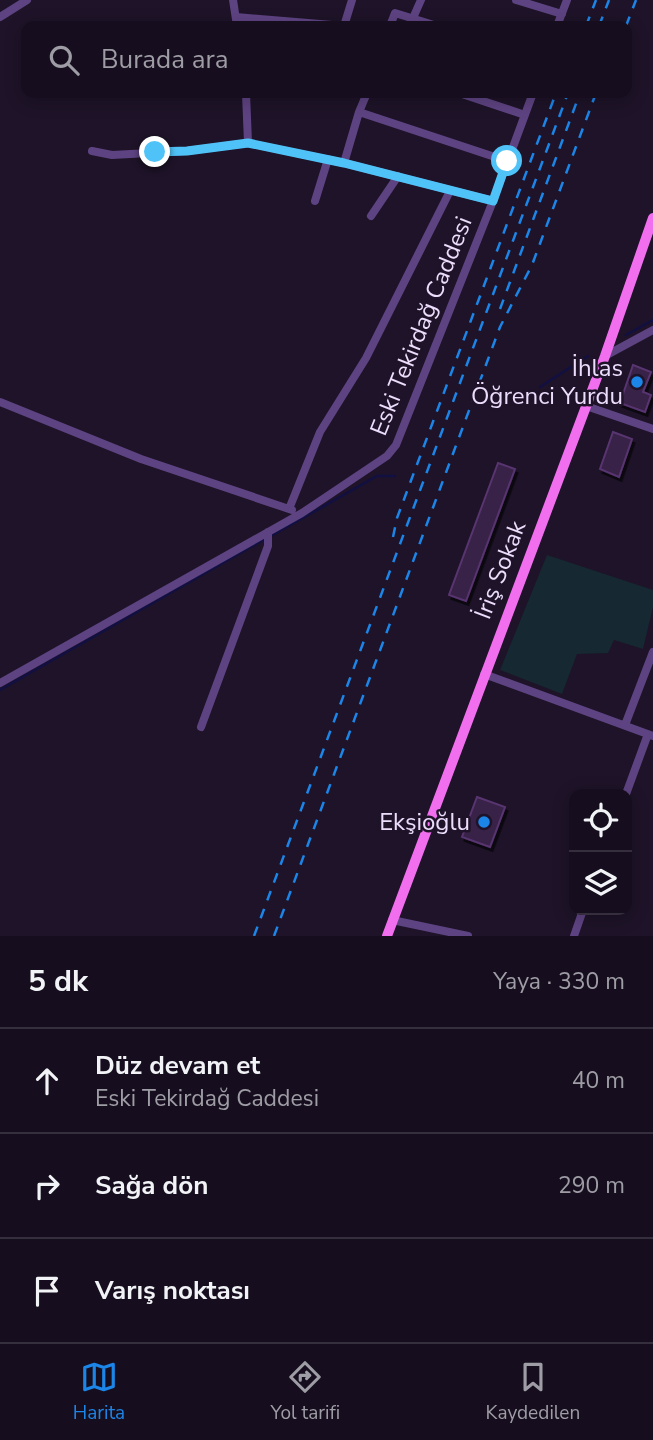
<!DOCTYPE html>
<html lang="tr">
<meta charset="utf-8">
<style>
:root{--surface:#160e1e;--page:#231c2b;--text:#f1f3f6;--muted:#9e9ca4;--line:#352e3c;--accent:#1c85e8}
body{margin:0;font-family:"Nunito Sans",sans-serif;background:var(--page);color:var(--text)}
.controls{position:absolute;right:21px;bottom:21px;display:grid;overflow:hidden;border-radius:14px;box-shadow:0 4px 18px #0003}
.controls button{width:63px;height:63px;display:grid;place-items:center;padding:0;border:0;border-bottom:2px solid var(--line);background:var(--surface);color:var(--text);font:35px sans-serif}
.stop{position:absolute;width:21px;height:21px;margin:-16px;border:5px solid #4fc3f7;border-radius:50%;background:#fff}
.stop.end{background:#4fc3f7;border-color:#fff;box-shadow:0 2px 7px #0008}
.list{margin:0;padding:0;list-style:none}
h2{display:flex;justify-content:space-between;align-items:center;height:91px;margin:0;padding:0 28px;font-size:30px}
h2 small{font-size:23px;font-weight:400;color:var(--muted)}
.list li{display:grid;grid-template-columns:46px 1fr auto;gap:21px;align-items:center;box-sizing:border-box;height:105px;padding:0 28px;border-top:2px solid var(--line)}
.list b{display:block;font-size:26px;white-space:nowrap}
.list p{margin:0;font-size:23px;white-space:nowrap;color:var(--muted)}
.list em{font-size:23px;font-style:normal;color:var(--muted)}
.icon{flex:none;width:38px;height:38px;fill:none;stroke:currentColor;stroke-width:2;stroke-linecap:round;stroke-linejoin:round}
.map{position:relative;flex:none;width:653px;height:936px;overflow:hidden}
.search{position:absolute;background:var(--surface);box-shadow:0 4px 18px #0003;left:21px;right:21px;top:21px;height:77px;display:flex;align-items:center;gap:18px;box-sizing:border-box;padding:0 24px;border-radius:14px;color:var(--muted);font-size:26px}
.sheet{height:406px;background:var(--surface)}
nav{display:flex;justify-content:space-around;align-items:center;box-sizing:border-box;height:98px;border-top:2px solid var(--line);background:var(--surface);font-size:19px;color:var(--muted)}
nav a{display:grid;justify-items:center;gap:4px}
nav .on{color:var(--accent)}
.map>svg:first-child{display:block}
.green{fill:#162831}
.lines{fill:none;stroke-linecap:round;stroke-linejoin:round}
.stream{stroke:#121043;stroke-width:2.5}
.building{fill:#372147;stroke:#583570;stroke-width:2;filter:url(#shadow)}
.minor{stroke:#5e4382;stroke-width:8}
.major{stroke:#f16fef;stroke-width:10}
.rail{stroke:#1c85e8;stroke-width:2.5;stroke-dasharray:10 9;stroke-linecap:butt}
.route{stroke:#4fc3f7;stroke-width:9}
.poi-dot{fill:#1c85e8;stroke:#1e1328;stroke-width:2.5}
.labels{text-anchor:middle;dominant-baseline:central;stroke-width:5;stroke-linejoin:round;paint-order:stroke}
.street-label{font-size:24px;fill:#ecddfc;stroke:#1e1328}
.poi-label{font-size:24px;fill:#ecddfc;stroke:#1e1328;text-anchor:end}
</style>
<div class="map">
<svg width="653" height="936" viewBox="0 0 653 936">
<defs>
<filter id="shadow"><feDropShadow dx="2.5" dy="4" stdDeviation="0" flood-color="#0009"/></filter>
</defs>
<rect width="100%" height="100%" fill="#1e1328"/>
<path class="green" d="M547,555l106,35v17l-10,42 -29,-9 -6,13 -31,1 -15,40 -62,-24z"/>
<g class="lines">
<path class="stream" d="M626,335l27,-15
M540,387l48,-31
M271,536l106,-60h18
M0,690l265,-151"/>
</g>
<path class="building" d="M633,365l18,7 -8,20 8,3 -6,17 -25,-9z
M613,432l19,7 -13,38 -19,-8z
M498,463l17,6 -49,132 -17,-6z
M477,797l28,10 -15,40 -28,-10z"/>
<g class="lines">
<path class="minor" d="M233,0l4,26
M516,0l46,14
M0,17l27,-17
M236,17l108,9
M413,18l8,-18
M344,26l8,-26
M390,26l5,-13 42,13
M557,26l10,-26
M246,93l2,50
M459,93l66,22
M359,112l148,49
M92,151l20,4 75,-4 61,-8 96,20 149,38
M344,163l15,-51 8,-19
M315,201l13,-42
M371,216l27,-40
M605,356l48,-26
M0,402l141,57 151,51
M586,406l67,23
M289,509l31,-77 46,-74 84,-167
M484,674l169,62
M0,683l302,-170 85,-57 9,-11 97,-244 40,-108
M625,725l28,-73
M201,727l67,-181v-14
M626,794l22,-60
M392,920l76,16
M574,936l9,-26"/>
<path class="major" d="M387,936l218,-580 48,-138"/>
<path class="rail" d="M586,26l10,-26
M599,26l10,-26
M626,26l10,-26
M500,309l80,-216
M393,537l4,-19 159,-425
M254,936l314,-843
M274,936l226,-609 32,-62 64,-172"/>
</g>
<g class="lines">
<path class="route" d="M155,152l32,-1 61,-8 96,20 149,38 14,-40"/>
</g>
<g class="poi-dot">
<circle cx="637" cy="382" r="7"/>
<circle cx="484" cy="822" r="7"/>
</g>
<g class="labels">
<g class="street-label">
<text transform="translate(421 326) rotate(-68)">Eski Tekirdağ Caddesi</text>
<text transform="translate(500 570) rotate(-69)">İriş Sokak</text>
</g>
<g class="poi-label">
<text x="623" y="368">İhlas<tspan x="623" dy="28">Öğrenci Yurdu</tspan></text>
<text x="470" y="822">Ekşioğlu</text>
</g>
</g>
</svg>
<div class="controls">
<button><svg class="icon" aria-label="locate" viewBox="0 0 24 24"><circle cx="12" cy="12" r="6"/><path d="M12 2v4M12 18v4M2 12h4M18 12h4"/></svg></button>
<button><svg class="icon" aria-label="layers" viewBox="0 0 24 24"><path d="M12 4l9 5-9 5-9-5zM3 14l9 5 9-5"/></svg></button>
</div>
<div class="stop" style="left:507px;top:161px"></div>
<div class="stop end" style="left:155px;top:152px"></div>
<div class="search"><svg class="icon" aria-label="search" viewBox="0 0 24 24"><circle cx="10" cy="10" r="6"/><path d="M15 15l6 6"/></svg>Burada ara</div>
</div>
<section class="sheet">
<h2>5 dk<small>Yaya · 330 m</small></h2>
<ul class="list">
<li><svg class="icon" aria-label="ahead" viewBox="0 0 24 24"><path d="M12 20V5M6 11l6-6 6 6"/></svg><div><b>Düz devam et</b><p>Eski Tekirdağ Caddesi</p></div><em>40 m</em></li>
<li><svg class="icon" aria-label="right" viewBox="0 0 24 24"><path d="M7 20v-9h11M14 6l5 5-5 5"/></svg><div><b>Sağa dön</b></div><em>290 m</em></li>
<li><svg class="icon" aria-label="arrive" viewBox="0 0 24 24"><path d="M6 21V4h12l-3 4 3 4H6"/></svg><div><b>Varış noktası</b></div></li>
</ul>
</section>
<nav>
<a class="on"><svg class="icon" aria-label="map" viewBox="0 0 24 24"><path d="M3 6l6-2 6 2 6-2v14l-6 2-6-2-6 2zM9 4v14M15 6v14"/></svg>Harita</a>
<a><svg class="icon" aria-label="directions" viewBox="0 0 24 24"><path d="M12 3l9 9-9 9-9-9zM9 14v-3h6M13 9l2 2-2 2"/></svg>Yol tarifi</a>
<a><svg class="icon" aria-label="saved" viewBox="0 0 24 24"><path d="M7 4h10v16l-5-4-5 4z"/></svg>Kaydedilen</a>
</nav>
